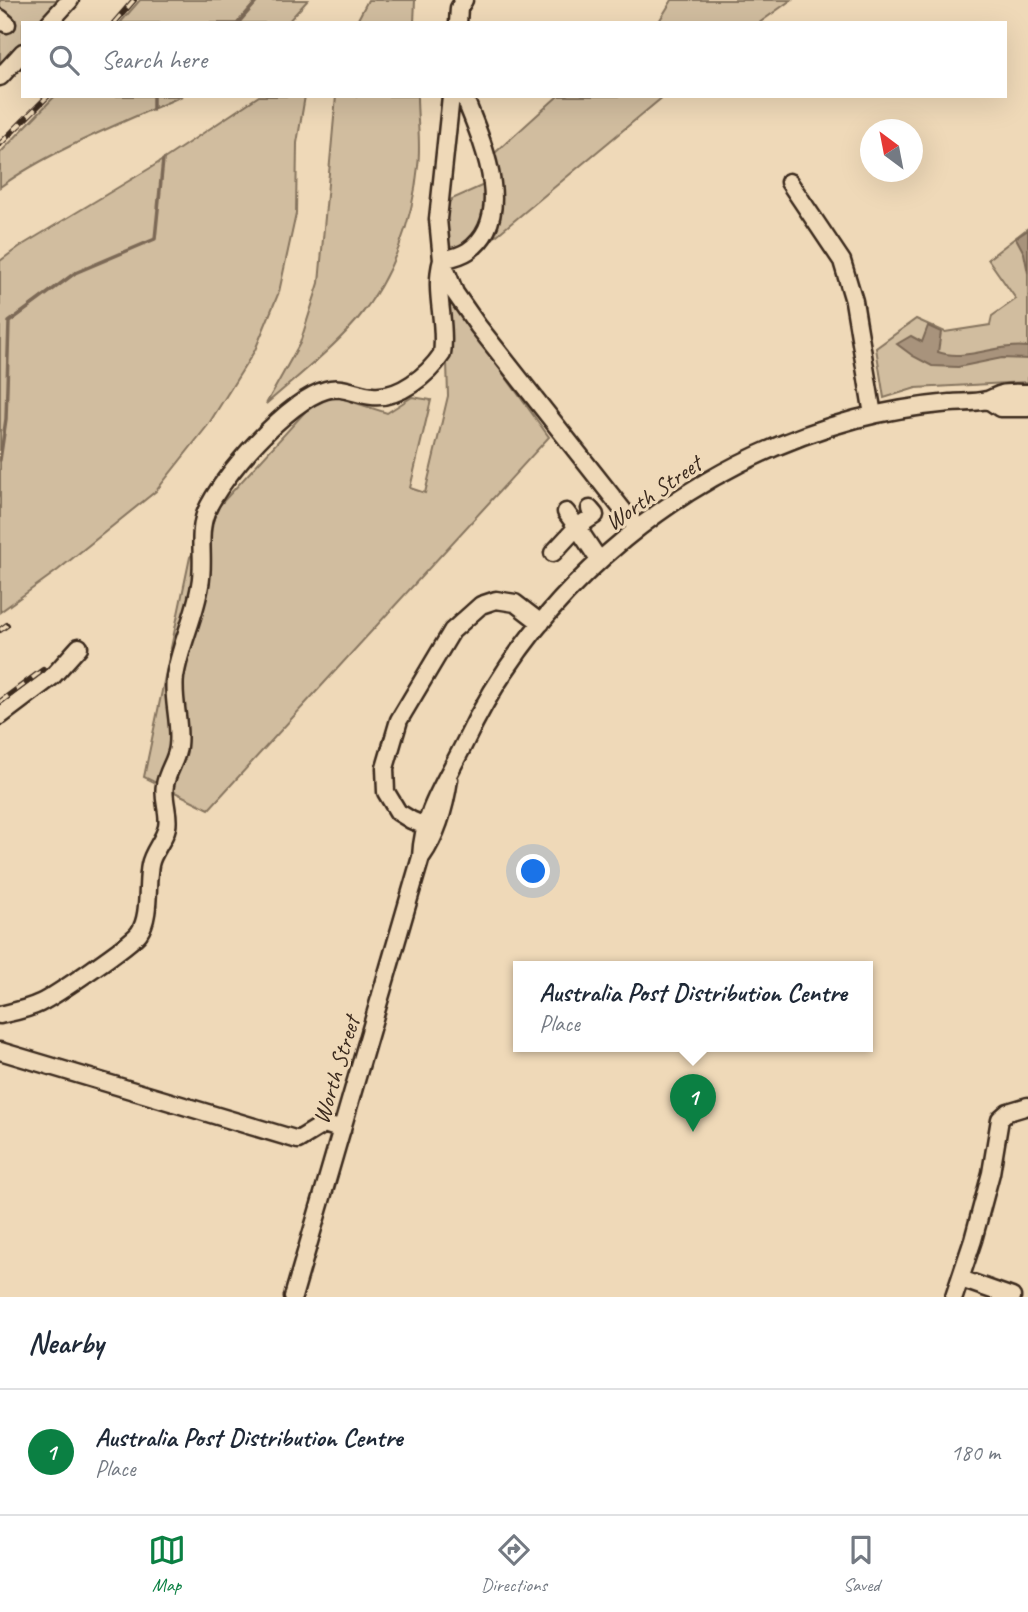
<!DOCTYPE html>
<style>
:root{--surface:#fff;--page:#f2f2f3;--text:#1f2937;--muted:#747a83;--line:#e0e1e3;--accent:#0b8043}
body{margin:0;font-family:Caveat,sans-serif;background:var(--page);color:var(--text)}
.compass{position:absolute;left:860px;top:119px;width:63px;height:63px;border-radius:50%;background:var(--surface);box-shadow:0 7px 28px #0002;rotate:328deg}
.you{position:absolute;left:534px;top:872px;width:24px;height:24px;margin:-18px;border:5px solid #fff;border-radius:50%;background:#1a73e8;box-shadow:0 0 0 10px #1a73e833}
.badge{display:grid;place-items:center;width:46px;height:46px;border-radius:50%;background:var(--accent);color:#fff;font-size:23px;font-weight:700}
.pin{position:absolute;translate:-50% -58px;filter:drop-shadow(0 2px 4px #0008)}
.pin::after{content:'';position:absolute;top:37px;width:24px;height:21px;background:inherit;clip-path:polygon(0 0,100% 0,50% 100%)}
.popup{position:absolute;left:513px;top:961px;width:360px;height:91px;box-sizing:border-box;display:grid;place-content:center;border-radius:0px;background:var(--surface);filter:drop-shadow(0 2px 5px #0005);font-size:23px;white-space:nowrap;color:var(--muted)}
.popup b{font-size:26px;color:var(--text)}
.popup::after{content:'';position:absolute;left:50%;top:100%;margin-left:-14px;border:14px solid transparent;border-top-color:var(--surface)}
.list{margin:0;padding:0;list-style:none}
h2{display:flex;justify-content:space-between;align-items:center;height:91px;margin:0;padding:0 28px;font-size:30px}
h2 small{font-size:23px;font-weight:400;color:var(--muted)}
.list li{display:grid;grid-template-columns:46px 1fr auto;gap:21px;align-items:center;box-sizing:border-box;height:126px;padding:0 28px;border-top:2px solid var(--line)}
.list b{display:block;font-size:26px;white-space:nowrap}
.list p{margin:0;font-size:23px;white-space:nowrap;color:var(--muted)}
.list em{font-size:23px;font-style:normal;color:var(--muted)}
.icon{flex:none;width:38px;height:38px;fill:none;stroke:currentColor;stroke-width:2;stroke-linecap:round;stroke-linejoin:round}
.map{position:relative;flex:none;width:1028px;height:1297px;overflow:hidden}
.search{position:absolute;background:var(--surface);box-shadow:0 7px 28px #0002;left:21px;right:21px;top:21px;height:77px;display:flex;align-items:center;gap:18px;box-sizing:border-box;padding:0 24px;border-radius:0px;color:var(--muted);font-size:26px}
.sheet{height:217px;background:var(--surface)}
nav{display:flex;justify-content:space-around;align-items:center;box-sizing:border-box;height:98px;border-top:2px solid var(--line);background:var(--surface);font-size:19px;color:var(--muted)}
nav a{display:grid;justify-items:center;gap:4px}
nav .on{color:var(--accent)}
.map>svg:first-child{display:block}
.green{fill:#d1bd9f;stroke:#86745e;stroke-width:2}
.water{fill:#a8937c;stroke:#7c6956;stroke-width:2}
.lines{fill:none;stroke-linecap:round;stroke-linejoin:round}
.stream{stroke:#7c6956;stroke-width:3.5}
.minor-casing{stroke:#3b2a1e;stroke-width:21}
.minor{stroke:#efd9b8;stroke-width:16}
.rail-casing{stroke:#3b2a1e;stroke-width:6}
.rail{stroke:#efd9b8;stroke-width:3.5;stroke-dasharray:10;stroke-linecap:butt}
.labels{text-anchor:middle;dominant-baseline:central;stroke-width:6;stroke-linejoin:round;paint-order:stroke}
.street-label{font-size:24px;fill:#3b2a1e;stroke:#efd9b8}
</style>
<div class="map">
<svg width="1028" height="1297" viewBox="0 0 1028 1297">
<rect width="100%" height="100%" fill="#efd9b8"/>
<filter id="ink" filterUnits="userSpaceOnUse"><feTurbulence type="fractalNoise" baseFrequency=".0143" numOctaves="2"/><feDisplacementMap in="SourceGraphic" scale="14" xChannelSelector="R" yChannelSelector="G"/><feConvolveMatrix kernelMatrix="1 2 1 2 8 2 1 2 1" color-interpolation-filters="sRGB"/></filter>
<g filter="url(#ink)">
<path class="green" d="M0,0h76l-21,23h-32v34l-23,25z
M140,0h168l-21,23h-167z
M368,0h47l-1,23h-58z
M672,0h119l-32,23h-101z
M55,96h127c-58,26 -131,54 -182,91v-34z
M259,96h46l-8,47 -1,71 -17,78 -24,58 -47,75 -52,66 -98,79 -58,42v-351l19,-14 133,-80z
M336,96h81c0,23 4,48 1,70 -5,54 -26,112 -61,154 -27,31 -60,57 -91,84l34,-61 19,-60z
M558,96h106l-173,144 9,-45 -5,-42z
M486,184l2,22 -11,31 -22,14 -8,-7 -2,-38 7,-7z
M1028,228v154l-112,6 -32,10 -8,-50 40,-29 29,13 45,-7 2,-9 24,-17 -28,-40z
M445,293l104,144 -340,372 -65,-32 46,-220 16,-19 13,-32 94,-103 21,-7 53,17 25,-16 19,3 -21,88 15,5 23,-97z"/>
<path class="water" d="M1028,230v43l-4,-20 -8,-15z
M928,326l13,6 -3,20c29,10 59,-9 90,-5v12l-26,-1 -44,9 -26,-1 -19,-10 -16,-12 14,-8 11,6z"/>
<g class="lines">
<path class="stream" d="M238,23l20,-23
M153,96v13
M0,460l6,-41 3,-97 66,-49 80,-34 8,-79"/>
<defs>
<path id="minor" d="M0,18l7,6
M49,23l21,-23
M458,23l1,-15 5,-8
M0,77l23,-25
M451,96l-13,123 4,41 13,33 23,33 159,202
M789,182l53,79 12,40 19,114
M988,400l12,8h28
M590,509l5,6 -18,12 22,33
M553,553l24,-26 -11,-15
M0,716l53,-40 26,-29
M425,826l-14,-6 -13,-8 -12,-20 -1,-24 14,-48 53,-89 29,-26 15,-5 19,3 26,20
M422,856c16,-23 23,-49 27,-77
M0,1015c13,-3 28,-6 40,-12 15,-7 91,-59 99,-70 12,-17 7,-49 11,-68 2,-13 14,-24 17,-38 3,-13 -5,-28 -2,-42 2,-14 12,-25 13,-39 3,-23 -6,-46 -3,-69 5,-32 20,-60 25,-92 5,-24 -3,-50 6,-73 15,-36 83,-112 120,-122 17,-5 30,5 46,6 27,3 56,-21 70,-42 5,-32 -9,-62 0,-94 9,-2 19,-4 26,-9 48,-33 15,-108 -2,-150
M0,1051l298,89 26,-16 18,6
M961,1279l51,18
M293,1297l128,-440c2,-45 24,-74 43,-113 75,-159 222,-279 392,-325 31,-8 62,-13 94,-16 12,-1 25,0 37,-3 5,-1 10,-5 15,-6 7,-2 18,-1 26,-1
M954,1297l19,-57 18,-67 9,-54 8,-7 20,-6"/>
</defs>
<use href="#minor" class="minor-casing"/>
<use href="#minor" class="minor"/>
<defs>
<path id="rail" d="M114,23l20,-23
M0,144l48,-48
M0,630l7,-5
M0,702l43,-32"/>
</defs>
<use href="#rail" class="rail-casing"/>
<use href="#rail" class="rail"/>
</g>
</g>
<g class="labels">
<g class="street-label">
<text transform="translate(653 493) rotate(-35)">Worth Street</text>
<text transform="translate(336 1070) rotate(-73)">Worth Street</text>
</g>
</g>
</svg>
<svg class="compass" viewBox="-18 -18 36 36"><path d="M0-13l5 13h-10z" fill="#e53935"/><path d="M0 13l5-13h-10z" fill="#747a83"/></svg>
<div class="you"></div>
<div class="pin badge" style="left:693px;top:1132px">1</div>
<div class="popup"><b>Australia Post Distribution Centre</b>Place</div>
<div class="search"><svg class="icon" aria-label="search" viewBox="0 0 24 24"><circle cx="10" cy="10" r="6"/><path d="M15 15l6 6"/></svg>Search here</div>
</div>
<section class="sheet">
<h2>Nearby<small></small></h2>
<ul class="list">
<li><span class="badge">1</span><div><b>Australia Post Distribution Centre</b><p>Place</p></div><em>180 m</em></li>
</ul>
</section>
<nav>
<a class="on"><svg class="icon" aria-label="map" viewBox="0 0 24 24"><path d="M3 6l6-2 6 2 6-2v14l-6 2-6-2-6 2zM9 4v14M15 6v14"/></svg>Map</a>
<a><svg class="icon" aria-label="directions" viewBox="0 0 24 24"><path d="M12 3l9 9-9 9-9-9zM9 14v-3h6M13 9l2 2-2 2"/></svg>Directions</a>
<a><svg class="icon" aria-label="saved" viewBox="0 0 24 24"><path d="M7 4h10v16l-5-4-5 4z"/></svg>Saved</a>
</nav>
